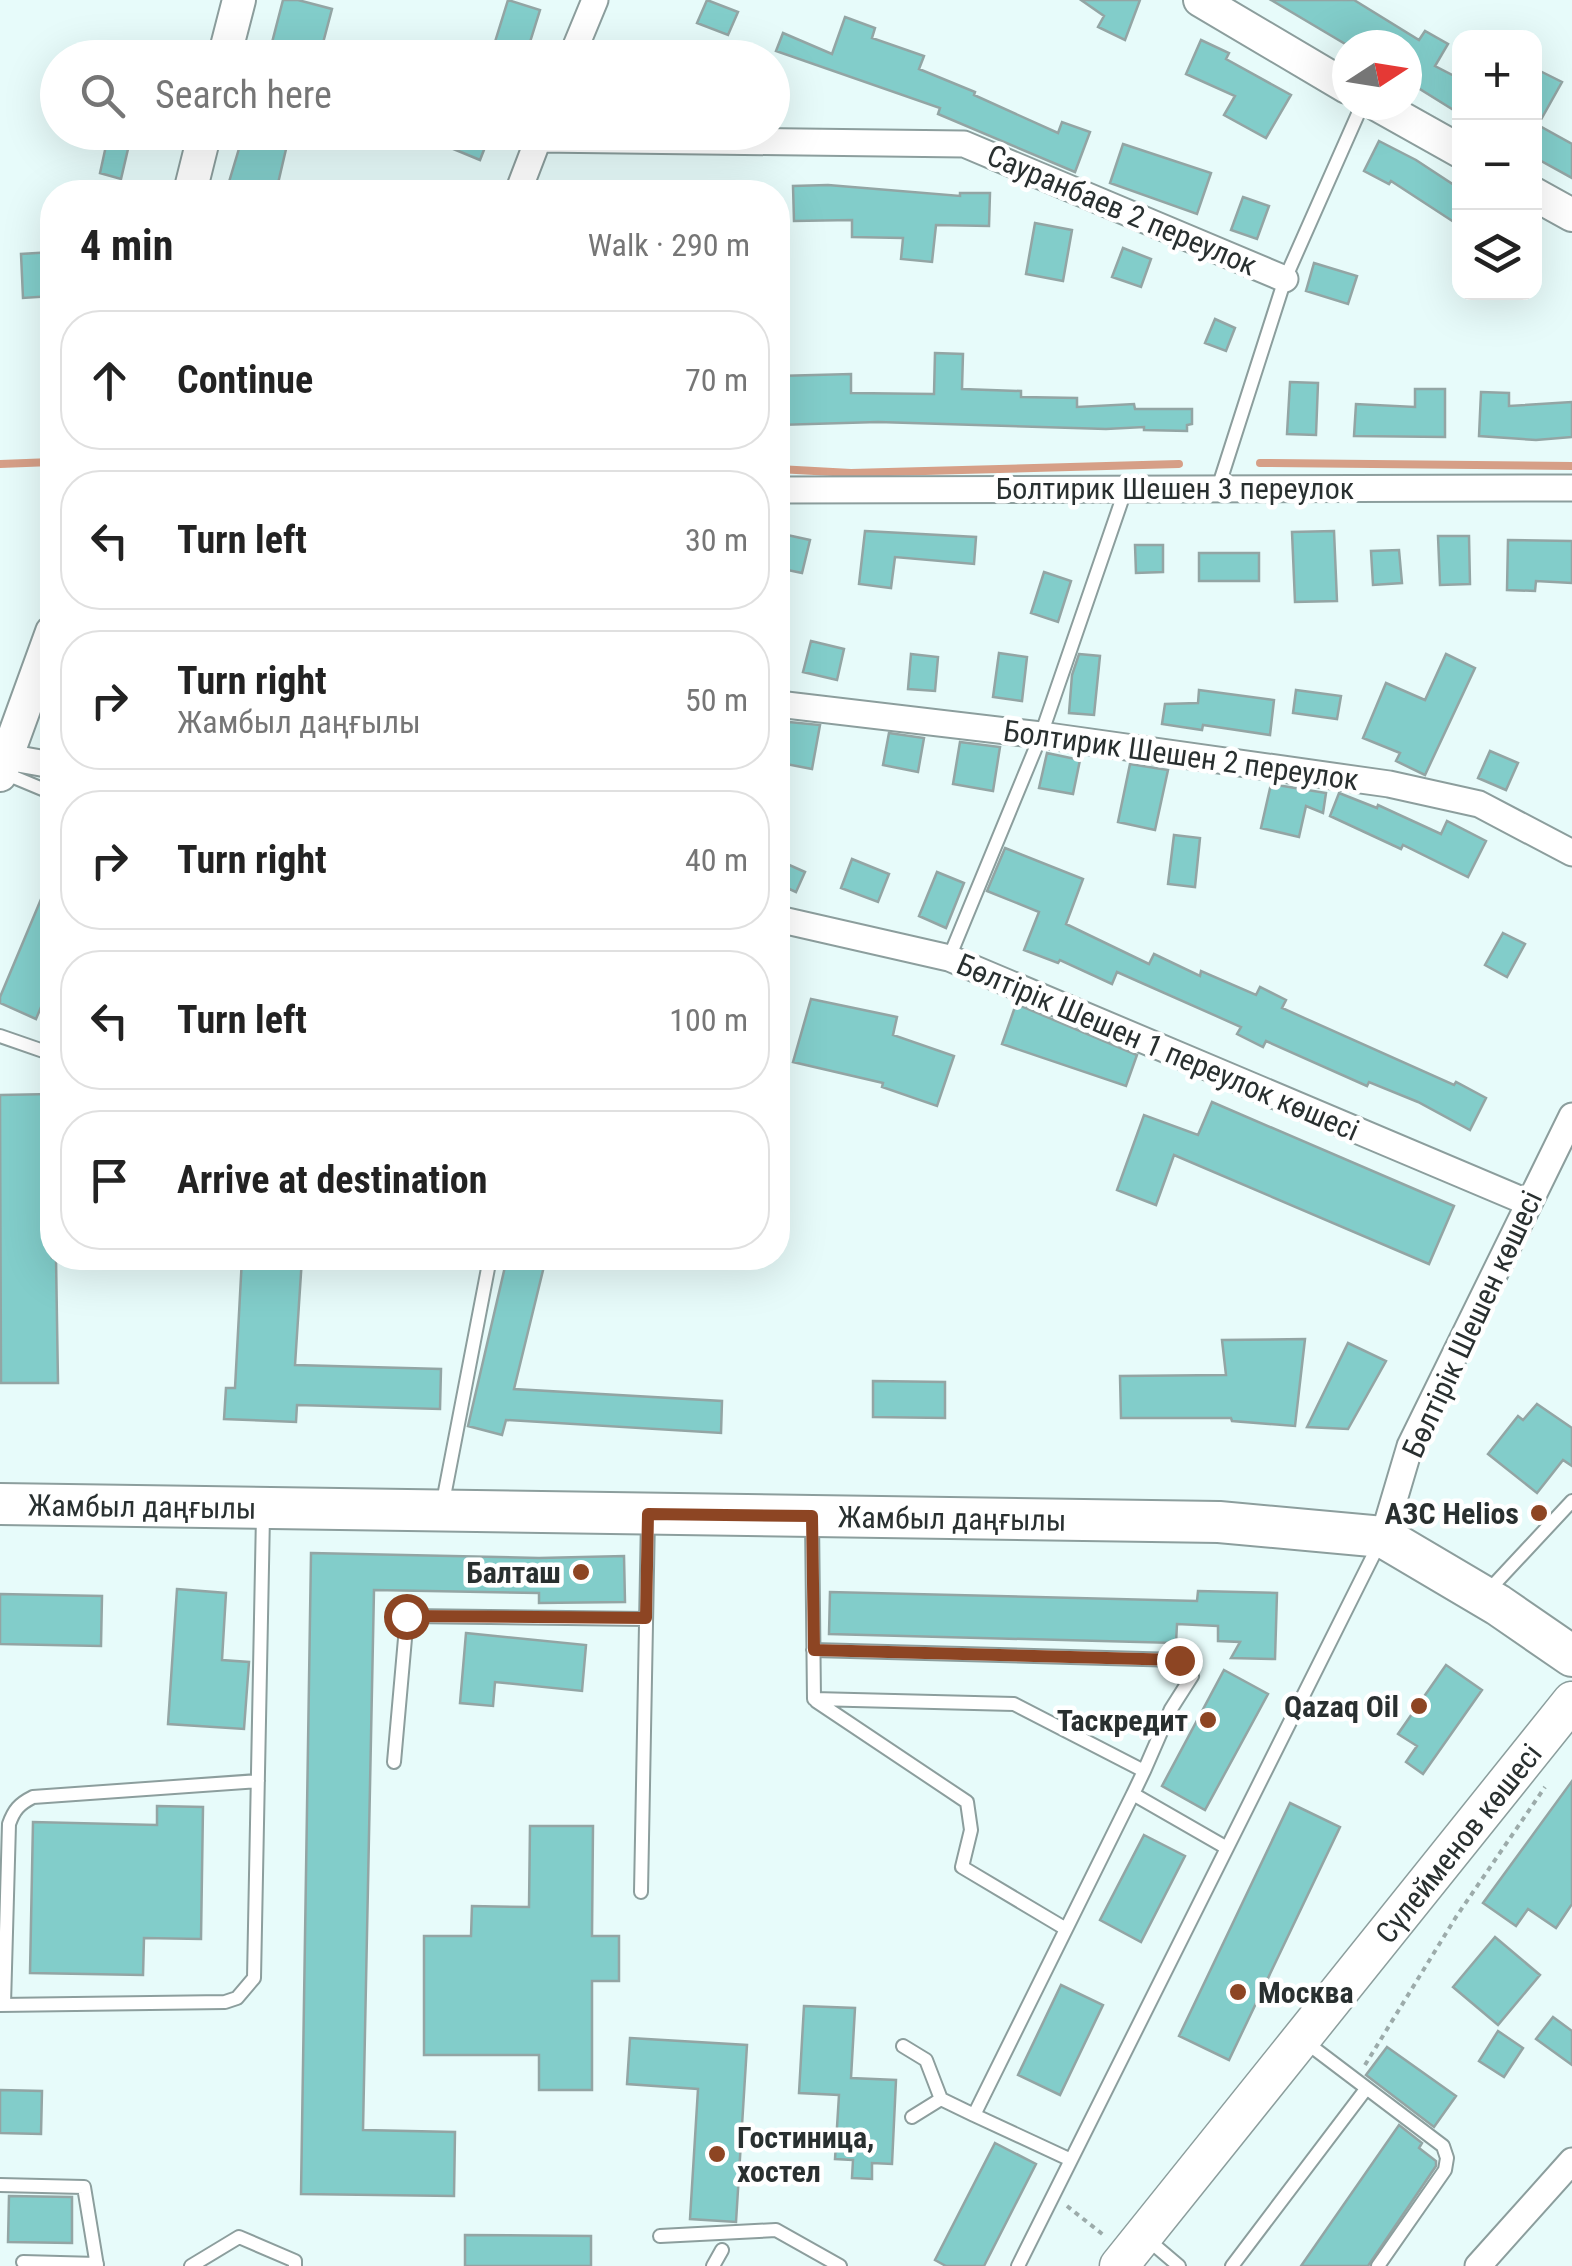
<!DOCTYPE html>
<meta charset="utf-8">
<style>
:root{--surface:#fff;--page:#f2f2f2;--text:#222;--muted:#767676;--line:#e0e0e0}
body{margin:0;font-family:"Roboto Condensed",sans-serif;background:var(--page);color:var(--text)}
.controls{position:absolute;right:30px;top:30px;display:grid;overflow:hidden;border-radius:20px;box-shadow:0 10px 40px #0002}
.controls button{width:90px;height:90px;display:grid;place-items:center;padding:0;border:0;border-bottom:2px solid var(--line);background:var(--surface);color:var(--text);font:50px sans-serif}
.compass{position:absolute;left:1332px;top:30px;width:90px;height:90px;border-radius:50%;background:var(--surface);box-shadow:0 10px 40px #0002;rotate:78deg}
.stop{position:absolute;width:30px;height:30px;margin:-22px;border:8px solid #8d4523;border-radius:50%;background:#fff}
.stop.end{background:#8d4523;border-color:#fff;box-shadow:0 2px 10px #0008}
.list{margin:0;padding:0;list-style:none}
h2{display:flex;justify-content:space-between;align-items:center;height:130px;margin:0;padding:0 40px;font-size:42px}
h2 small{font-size:32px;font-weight:400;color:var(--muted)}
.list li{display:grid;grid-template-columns:65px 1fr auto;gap:30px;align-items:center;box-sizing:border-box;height:140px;margin:0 20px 20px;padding:0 20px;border:2px solid var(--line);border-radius:40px}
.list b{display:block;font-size:38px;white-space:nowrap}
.list p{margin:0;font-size:32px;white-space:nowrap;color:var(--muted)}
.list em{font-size:32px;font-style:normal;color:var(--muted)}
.icon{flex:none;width:55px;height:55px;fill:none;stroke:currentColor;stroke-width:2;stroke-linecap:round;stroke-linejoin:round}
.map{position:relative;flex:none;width:1572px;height:2266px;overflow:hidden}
.search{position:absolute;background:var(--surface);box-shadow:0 10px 40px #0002;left:40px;top:40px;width:750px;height:110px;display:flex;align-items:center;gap:25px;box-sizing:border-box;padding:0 35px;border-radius:55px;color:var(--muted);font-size:38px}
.panel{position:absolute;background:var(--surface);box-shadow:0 10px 40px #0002;left:40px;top:180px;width:750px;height:1090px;border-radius:40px}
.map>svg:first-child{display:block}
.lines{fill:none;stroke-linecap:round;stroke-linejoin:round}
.stream{stroke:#d69f87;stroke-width:8}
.building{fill:#82cdca;stroke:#93a5a4;stroke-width:2.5}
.service-casing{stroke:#8c9e9d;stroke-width:16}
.minor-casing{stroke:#8c9e9d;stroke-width:29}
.tertiary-casing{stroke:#8c9e9d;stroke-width:36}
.secondary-casing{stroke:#8c9e9d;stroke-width:41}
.primary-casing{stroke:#8c9e9d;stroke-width:44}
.path{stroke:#9cabaa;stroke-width:4;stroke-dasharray:5 5;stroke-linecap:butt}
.service{stroke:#fff;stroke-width:12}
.minor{stroke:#fff;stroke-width:25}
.tertiary{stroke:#fff;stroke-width:32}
.secondary{stroke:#fff;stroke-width:38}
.primary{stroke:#fff;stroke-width:40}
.route{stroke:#8d4523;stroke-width:12}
.poi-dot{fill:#8d4523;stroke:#fff;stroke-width:4}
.labels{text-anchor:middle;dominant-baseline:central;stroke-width:9;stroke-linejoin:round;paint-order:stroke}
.street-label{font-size:30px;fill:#293030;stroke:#fff}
.poi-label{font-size:30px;font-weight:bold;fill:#293030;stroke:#fff;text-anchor:end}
</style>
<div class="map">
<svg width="1572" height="2266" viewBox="0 0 1572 2266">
<rect width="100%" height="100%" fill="#e7fbfa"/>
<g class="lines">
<path class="stream" d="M1260,463l312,3
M0,464l52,-2
M778,469l73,4 328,-9"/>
</g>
<path class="building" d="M283,0h15l34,9 -13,49h-51z
M508,0l32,10 -15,48h-35z
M707,0l31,12 -10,23 -31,-12z
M1081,0h59l-15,40 -27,-13 6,-11z
M1271,0h83l65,40 6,-9 23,13 -13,22 25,13v35l-53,-33v-36h-60z
M845,17l30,11 -3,10 52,18 -5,13 56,23 -1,3 84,38 4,-11 28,10 -15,40 -137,-58 2,-6 -164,-57 7,-18 49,21z
M1201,40l28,13 -3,6 65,36 -25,43 -42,-23 11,-19 -49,-22z
M1534,68l28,14 -24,43 34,19v34l-38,-21z
M109,132h23l-11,47 -21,-6z
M244,132h46l-14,60h-50z
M458,132h33l-11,28 -29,-12z
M1379,141l37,19 44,29v37l-69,-45 -2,3 -25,-13z
M1123,144l88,29 -14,41 -87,-31z
M828,185l132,11v-3h30l-1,33 -53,-1 -4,37 -31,-3 2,-21 -51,-1v-17l-58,1 -1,-35z
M1243,197l26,9 -12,33 -26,-9z
M1035,223l37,7 -9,51 -37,-7z
M1123,248l28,11 -10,28 -29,-10z
M52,252v44l-29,2 -2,-44z
M1314,263l43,13 -9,28 -42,-13z
M1215,319l20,9 -9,23 -21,-8z
M935,353l28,1 -1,35 59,2v6l56,1v9l57,-3 1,5h57v15l-5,1v6l-43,-1v-3l-38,2 -228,-7 -100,3v-49l73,-2v19l83,1z
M1290,382l28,1 -2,52 -29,-1z
M1415,389h30v48l-91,-1 2,-32 59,3z
M1481,392l28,1v13l63,-4v35l-36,3 -57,-4z
M865,531l111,6 -2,27 -79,-7 -4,31 -32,-4z
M1334,531l3,70 -42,1 -3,-70z
M778,533l32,7 -8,33 -24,-5z
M1438,536h31l1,48 -30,1z
M1508,540l64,1v42l-36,-2 -1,10 -28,-1z
M1135,545h28v27l-27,1z
M1399,550l3,33 -29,2 -2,-34z
M1199,553h60v28h-60z
M1044,572l27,9 -13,41 -27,-9z
M811,641l33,8 -7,31 -34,-8z
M999,653l28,4 -5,44 -29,-4z
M911,654l27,3 -3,34 -27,-2z
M1079,654l21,2 -6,59 -25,-2 3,-38z
M1446,654l29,14 -50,107 -29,-14 4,-8 -37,-15 23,-55 39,17z
M1199,690l75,10 -4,35 -67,-10 -1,5 -40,-6 3,-20 33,-1z
M1296,690l45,6 -4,23 -44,-6z
M789,722l31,3 -8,44 -31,-6z
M889,733l35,5 -6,34 -35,-7z
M960,742l40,5 -7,44 -40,-7z
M1490,751l28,12 -12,27 -28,-12z
M1047,753l33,7 -7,34 -34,-6z
M1130,764l38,6 -13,60 -37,-8z
M1271,784l55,9 -3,20 -17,-7 -7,31 -38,-9z
M1339,793l38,15 1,-3 63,29 6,-13 39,20 -18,36 -65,-32 -2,4 -71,-33z
M1174,835l26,3 -5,49 -27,-3z
M1005,848l78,31 -17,45 83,40 5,-10 46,22 1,-5 55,24 4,-8 26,13 -4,8 172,77 2,-3 30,16 -16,32 -52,-28 -49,-20 -2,4 -101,-45 -3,6 -26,-13 4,-7 -124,-55 -5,12 -52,-24 -2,3 -34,-13 15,-38 -52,-21z
M852,859l37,15 -11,28 -37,-14z
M778,860l27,12 -9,20 -18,-8z
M937,872l27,11 -18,45 -27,-12z
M52,873v108l-16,38 -36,-16v-6z
M1503,933l22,11 -18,33 -22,-12z
M811,999l86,18 -4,18 61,21 -17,50 -55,-19 1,-4 -90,-21z
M1016,1004l121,51 -11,31 -124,-42z
M52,1094v164h4l2,125h-57l-1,-288z
M1212,1102l242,104 -25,58 -255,-109 -18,50 -39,-15 27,-75 54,20z
M242,1258h60l-7,107 146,4 -1,40 -143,-4 -1,17 -72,-3 2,-31h9z
M507,1258h39l-32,131 208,12 -1,32 -215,-13 -4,15 -34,-9z
M1305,1339l-10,87 -63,-5 -1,-3h-110l-1,-42 106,-1 -4,-35z
M1348,1343l38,18 -38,68 -41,-2z
M873,1381l72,1v36l-72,-1z
M1537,1404l35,24v38l-9,-6 -26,33 -49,-39 30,-38 5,4z
M311,1553l228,5 85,-2 1,46 -86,1v-10l-165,-3 -11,540 92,2 -1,64 -153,-2z
M177,1589l49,4 -4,67 27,2 -5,67 -76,-5z
M1198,1591l79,2 -2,66 -44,-1 9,-16 -22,-1v-15l-41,-2 -1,19 -347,-9 1,-42 367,9z
M0,1594l102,2 -1,50 -101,-2z
M466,1633l120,12 -4,46 -87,-9 -2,24 -33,-3z
M1446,1665l36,25 -59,84 -17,-12 11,-16 -19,-12z
M1224,1670l44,24 -63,116 -43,-24z
M1572,1781v123l-16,24 -28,-19 -12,17 -33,-23z
M1290,1803l50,24 -111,233 -50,-24z
M157,1806l46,1 -2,132 -57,-1 -1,37 -113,-2 3,-151 124,3z
M530,1826h63l-1,110h27v45h-27v109h-53v-35h-115v-119h47l1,-30 57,1z
M1144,1835l41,21 -44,86 -41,-22z
M1495,1937l45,38 -42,50 -45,-38z
M1061,1985l42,20 -43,90 -42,-20z
M804,2006l51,2 -4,70 45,2 -4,84 -20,-1v16l-20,-1 1,-18 -18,-1 4,-64 -40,-2z
M1553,2017l19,14v34l-36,-26z
M1498,2031l25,17 -19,29 -25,-16z
M630,2038l117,7 -11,177 -46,-3 8,-130 -71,-5z
M1387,2047l69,49 -22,31 -68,-52z
M0,2090l42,1 -1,43 -41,-1z
M1399,2125l23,18 -3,5 17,13v5l-68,100h-67z
M995,2143l41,21 -52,102h-38l-11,-6z
M9,2196l63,1v46l-64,-1z
M465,2235l126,1v30h-126z"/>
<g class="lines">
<defs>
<path id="service" d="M1218,488l67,-209 77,-174
M4,773l48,20
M949,958l92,-223 85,-247
M0,1036l52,18
M442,1507l48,-249
M812,1519l2,180 200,5 130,67 -11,23 94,54
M1488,1591l84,-90
M813,1650l366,10 13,16 -21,33 -27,62
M816,1701l151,101 4,28 -9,37 104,62
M394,1762l13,-146 239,3
M641,1892l7,-375
M4,2004l5,-180c5,-14 10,-20 24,-27l225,-16
M0,2005l225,-3 12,-4 17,-20 9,-463
M1303,2040l140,106 4,12 -2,12 -67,96
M903,2046l23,14 15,39
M912,2117l29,-18 33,16
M1071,2160l-97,-45 159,-321
M0,2185l84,2 13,79
M660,2236l116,-6 64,36
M1146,2238l33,28
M23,2262l74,2
M191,2266l48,-29 56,24v5
M713,2266l9,-16
M1018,2266l361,-722
M1232,2266l134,-177"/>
<path id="minor" d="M571,58l24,-58
M539,139l425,5 321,135
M518,192l23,-60
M778,490l794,-2
M778,704l263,31 348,49 90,20 93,49
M7,757l45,8
M778,919l171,39 580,245
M1383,1537l27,-91 162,-330
M1478,2266l94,-105"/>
<path id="tertiary" d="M1200,0l147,87
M224,58l15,-58
M1378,105l82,46
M190,192l15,-60
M1534,194l38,21
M0,775l52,-143"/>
<g id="secondary">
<path id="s1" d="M1119,2266l453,-565"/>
</g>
<g id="primary">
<path id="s2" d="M0,1504l1219,18 164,15 115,68 74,51"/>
</g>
</defs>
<use href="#service" class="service-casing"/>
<use href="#minor" class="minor-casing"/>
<use href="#tertiary" class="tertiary-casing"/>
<use href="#secondary" class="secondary-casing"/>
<use href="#primary" class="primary-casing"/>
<path class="path" d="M1365,2065l91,-148 89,-130
M1067,2206l39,31"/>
<use href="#service" class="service"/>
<use href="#minor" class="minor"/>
<use href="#tertiary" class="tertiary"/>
<use href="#secondary" class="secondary"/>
<use href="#primary" class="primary"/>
</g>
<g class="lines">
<path class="route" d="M406,1616l240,2 2,-104 164,2 2,134 365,10"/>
</g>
<g class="poi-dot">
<circle cx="1539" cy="1513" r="10"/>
<circle cx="581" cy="1572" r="10"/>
<circle cx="1419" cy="1706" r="10"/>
<circle cx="1208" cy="1720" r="10"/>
<circle cx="1238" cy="1992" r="10"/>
<circle cx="717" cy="2154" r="10"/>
</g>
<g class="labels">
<g class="street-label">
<text transform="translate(1122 210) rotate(23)">Сауранбаев 2 переулок</text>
<text x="1175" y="488">Болтирик Шешен 3 переулок</text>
<text transform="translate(1181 755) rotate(8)">Болтирик Шешен 2 переулок</text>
<text transform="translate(1158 1047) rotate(23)">Бөлтірік Шешен 1 переулок көшесі</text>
<text transform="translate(1472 1324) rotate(-65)">Бөлтірік Шешен көшесі</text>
<text stroke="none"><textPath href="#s2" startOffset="142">Жамбыл даңғылы</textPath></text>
<text stroke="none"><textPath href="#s2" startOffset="952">Жамбыл даңғылы</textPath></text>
<text stroke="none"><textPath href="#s1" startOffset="542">Сүлейменов көшесі</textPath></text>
</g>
<g class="poi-label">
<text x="1519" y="1513">АЗС Helios</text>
<text x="561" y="1572">Балташ</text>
<text x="1399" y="1706">Qazaq Oil</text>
<text x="1188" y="1720">Таскредит</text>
<text x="1258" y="1992" text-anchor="start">Москва</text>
<text x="737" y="2137" text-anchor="start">Гостиница,<tspan x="737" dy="34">хостел</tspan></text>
</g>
</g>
</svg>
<div class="controls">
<button>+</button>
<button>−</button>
<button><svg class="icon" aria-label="layers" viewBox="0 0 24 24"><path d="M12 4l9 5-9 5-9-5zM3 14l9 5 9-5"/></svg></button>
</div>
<svg class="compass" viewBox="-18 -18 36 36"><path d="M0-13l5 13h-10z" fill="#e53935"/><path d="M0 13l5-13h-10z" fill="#767676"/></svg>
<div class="stop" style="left:406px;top:1616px"></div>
<div class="stop end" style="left:1179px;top:1660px"></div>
<div class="search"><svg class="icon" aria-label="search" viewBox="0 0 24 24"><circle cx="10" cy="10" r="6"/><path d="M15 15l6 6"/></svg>Search here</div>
<section class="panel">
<h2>4 min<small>Walk · 290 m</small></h2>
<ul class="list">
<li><svg class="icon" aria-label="ahead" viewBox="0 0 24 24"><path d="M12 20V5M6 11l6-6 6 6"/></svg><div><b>Continue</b></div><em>70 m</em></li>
<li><svg class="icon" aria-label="left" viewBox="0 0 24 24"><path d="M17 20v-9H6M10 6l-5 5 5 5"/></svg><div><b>Turn left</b></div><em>30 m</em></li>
<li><svg class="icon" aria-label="right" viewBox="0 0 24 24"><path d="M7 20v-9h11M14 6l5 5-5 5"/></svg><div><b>Turn right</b><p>Жамбыл даңғылы</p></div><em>50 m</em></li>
<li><svg class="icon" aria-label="right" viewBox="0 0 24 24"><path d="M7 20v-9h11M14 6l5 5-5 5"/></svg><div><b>Turn right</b></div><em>40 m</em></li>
<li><svg class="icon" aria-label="left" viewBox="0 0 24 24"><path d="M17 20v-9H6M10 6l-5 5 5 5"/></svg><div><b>Turn left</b></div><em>100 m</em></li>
<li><svg class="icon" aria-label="arrive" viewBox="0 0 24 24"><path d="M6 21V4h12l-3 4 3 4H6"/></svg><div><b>Arrive at destination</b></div></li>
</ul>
</section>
</div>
